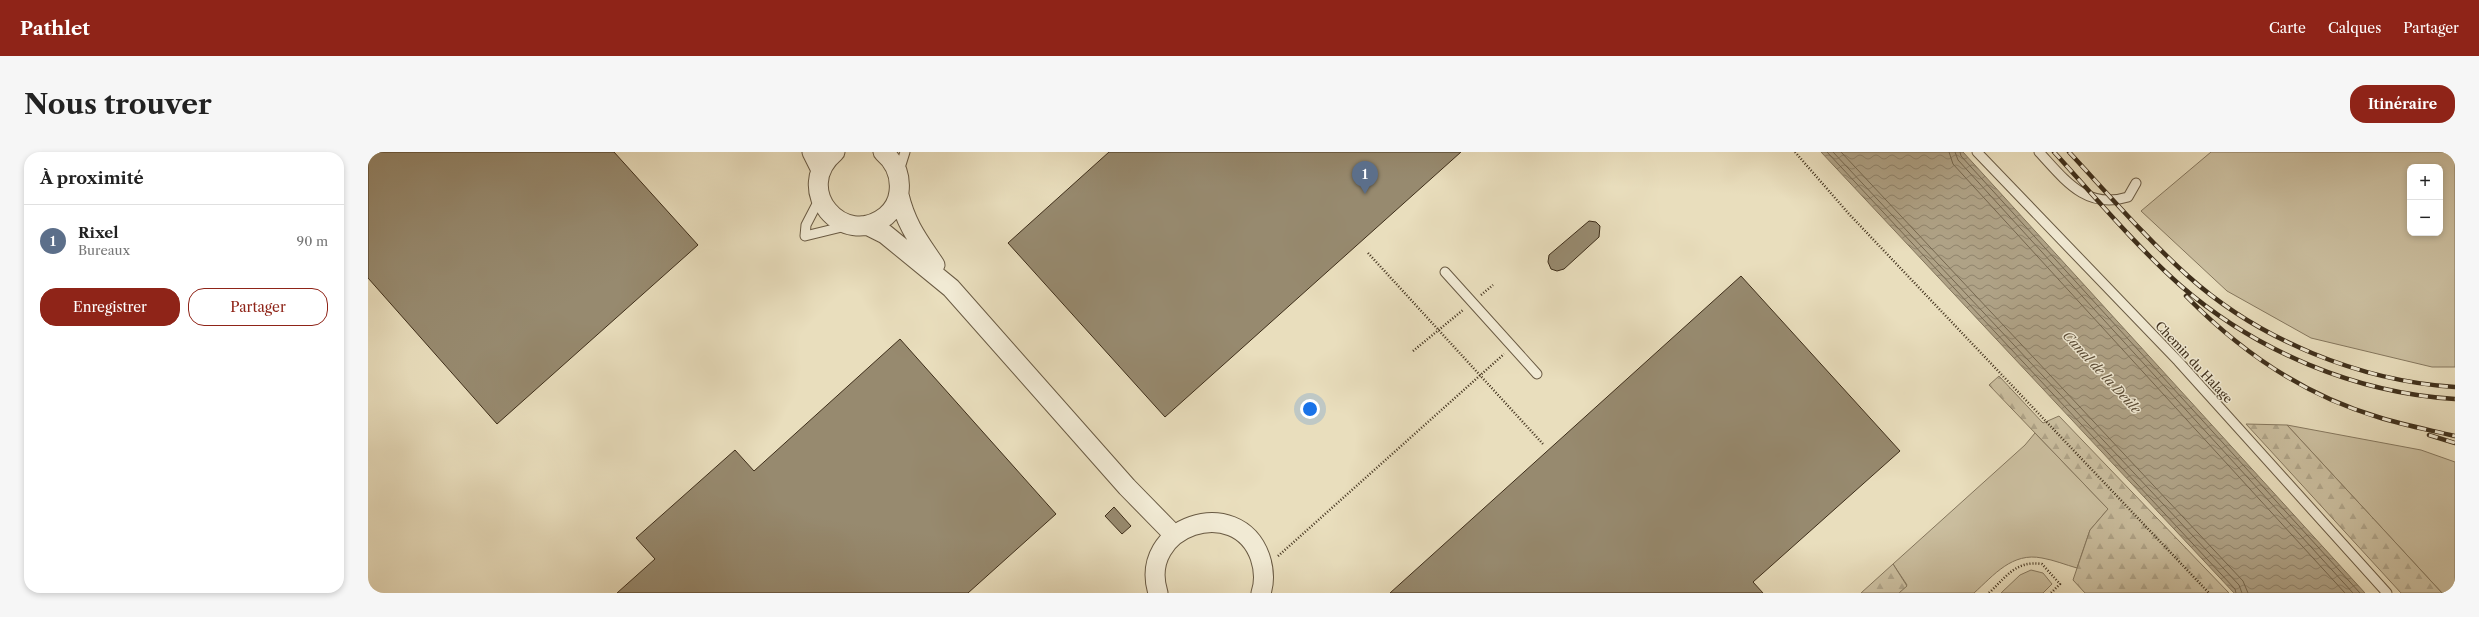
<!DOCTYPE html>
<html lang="fr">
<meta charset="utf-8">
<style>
:root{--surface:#fff;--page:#f6f6f6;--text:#222;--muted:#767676;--line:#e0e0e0;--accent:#8f2418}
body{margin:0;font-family:"Libre Caslon Text",serif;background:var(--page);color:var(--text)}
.controls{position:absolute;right:12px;top:12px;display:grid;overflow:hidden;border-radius:8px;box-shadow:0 2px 6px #0003}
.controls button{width:36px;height:36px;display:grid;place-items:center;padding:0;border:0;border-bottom:1px solid var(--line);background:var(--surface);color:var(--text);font:20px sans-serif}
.you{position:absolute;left:942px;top:257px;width:14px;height:14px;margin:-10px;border:3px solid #fff;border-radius:50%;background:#1a73e8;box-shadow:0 0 0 6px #1a73e833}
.badge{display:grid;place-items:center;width:26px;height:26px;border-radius:50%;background:var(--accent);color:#fff;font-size:13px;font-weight:700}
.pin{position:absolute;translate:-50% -33px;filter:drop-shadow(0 1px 2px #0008)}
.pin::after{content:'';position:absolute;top:21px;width:14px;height:12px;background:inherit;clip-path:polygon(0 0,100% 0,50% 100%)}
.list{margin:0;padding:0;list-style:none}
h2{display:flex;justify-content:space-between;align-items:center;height:52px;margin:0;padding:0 16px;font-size:17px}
h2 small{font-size:13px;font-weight:400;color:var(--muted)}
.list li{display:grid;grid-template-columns:26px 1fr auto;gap:12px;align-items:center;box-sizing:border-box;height:72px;padding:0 16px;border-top:1px solid var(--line)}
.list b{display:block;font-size:15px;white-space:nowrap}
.list p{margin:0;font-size:13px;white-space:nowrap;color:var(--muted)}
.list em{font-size:13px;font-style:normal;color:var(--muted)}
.actions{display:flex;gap:8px;padding:12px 16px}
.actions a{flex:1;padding:9px 0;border:1px solid var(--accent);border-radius:16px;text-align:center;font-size:14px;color:var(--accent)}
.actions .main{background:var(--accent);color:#fff}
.map{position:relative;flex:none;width:2087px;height:441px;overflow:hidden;border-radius:16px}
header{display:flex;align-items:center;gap:24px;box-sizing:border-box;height:56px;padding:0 20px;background:var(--accent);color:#fff}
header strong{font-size:19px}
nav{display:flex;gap:22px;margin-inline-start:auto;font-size:14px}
.intro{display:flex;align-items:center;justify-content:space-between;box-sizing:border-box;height:96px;padding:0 24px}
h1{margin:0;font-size:28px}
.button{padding:10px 18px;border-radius:16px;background:var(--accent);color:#fff;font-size:14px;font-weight:700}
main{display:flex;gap:24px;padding:0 24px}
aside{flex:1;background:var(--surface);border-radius:16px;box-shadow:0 2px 6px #0003}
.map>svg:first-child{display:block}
.grass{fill:#ccc0a1;stroke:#85775e;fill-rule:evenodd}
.forest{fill:url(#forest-firs);stroke:#85775e}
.water{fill:url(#water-waves);stroke:#82745b}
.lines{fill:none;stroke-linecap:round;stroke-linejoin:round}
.shore{stroke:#766850;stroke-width:1}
.building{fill:#978a6f;stroke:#3e2e1a}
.lane-casing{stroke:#695a43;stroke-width:11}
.street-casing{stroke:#695a43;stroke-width:21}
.path{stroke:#3e2e1a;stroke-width:2.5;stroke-dasharray:1 2;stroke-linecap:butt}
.lane{stroke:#f1ead4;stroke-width:9}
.street{stroke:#f1ead4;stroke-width:19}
.rail-casing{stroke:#3e2e1a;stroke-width:4.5}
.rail{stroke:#f1ead4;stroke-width:3;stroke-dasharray:9;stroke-linecap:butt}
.labels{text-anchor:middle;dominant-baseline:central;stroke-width:3;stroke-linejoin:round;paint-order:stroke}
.street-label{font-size:12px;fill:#3e2e1a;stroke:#f1ead4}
.water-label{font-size:13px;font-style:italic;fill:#5a4b35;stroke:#f1ead4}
</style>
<header>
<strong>Pathlet</strong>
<nav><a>Carte</a><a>Calques</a><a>Partager</a></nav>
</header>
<div class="intro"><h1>Nous trouver</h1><a class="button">Itinéraire</a></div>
<main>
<aside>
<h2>À proximité<small></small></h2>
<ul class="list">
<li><span class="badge" style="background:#5c6f8a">1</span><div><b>Rixel</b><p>Bureaux</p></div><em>90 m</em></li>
</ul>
<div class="actions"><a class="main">Enregistrer</a><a>Partager</a></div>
</aside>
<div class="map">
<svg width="2087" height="441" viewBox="0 0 2087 441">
<defs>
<pattern id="forest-firs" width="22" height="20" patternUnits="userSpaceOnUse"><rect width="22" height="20" fill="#ccc0a1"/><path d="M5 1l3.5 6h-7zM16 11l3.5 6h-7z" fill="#b0a58a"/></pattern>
<pattern id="water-waves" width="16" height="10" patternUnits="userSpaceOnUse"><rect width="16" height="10" fill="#afa286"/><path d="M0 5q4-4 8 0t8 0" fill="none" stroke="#90846d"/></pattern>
</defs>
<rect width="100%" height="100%" fill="#e9debd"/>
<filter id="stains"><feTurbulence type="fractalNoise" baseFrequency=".005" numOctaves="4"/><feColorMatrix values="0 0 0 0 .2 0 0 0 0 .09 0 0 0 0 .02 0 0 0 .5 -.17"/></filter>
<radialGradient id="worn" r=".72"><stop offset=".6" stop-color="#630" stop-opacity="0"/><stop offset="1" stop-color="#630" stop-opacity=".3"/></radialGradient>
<path class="grass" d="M1843,0h244v215h-23l-121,-29 -84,-47 -86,-80zM2042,15h30v66h-30z
M1919,273l134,25 34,12v131h-13z
M1667,281l73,76 -18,21 -13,38c-11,-3 -23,-8 -35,-10 -30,-6 -48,17 -68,35h-75l8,-8 -14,-21 132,-119z
M1663,418l12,3 9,11 -9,9h-42l19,-18z"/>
<path class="forest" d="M1631,224l44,47 16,-7 170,177h-144l-12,-13 17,-50 18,-21 -119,-124z
M1878,272l41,1 155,168h-41z
M1525,412l14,22 -8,7h-38z"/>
<path class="water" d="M1453,0h142l402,441h-131z"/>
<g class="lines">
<path class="shore" d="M1459,0l408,437 1,4
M1465,0l406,433 3,8
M1473,0l402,429 5,12
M1581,0l4,12 392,429
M1587,0l3,8 395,433
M1592,0l1,4 399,437"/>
</g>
<path class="building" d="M0,0h246l84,93 -201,179 -129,-146z
M741,0h352l-296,265 -157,-174z
M1221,69l7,1 4,4 -1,11 -35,32 -7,2 -6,-2 -3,-7 1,-7z
M1373,124l159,175 -147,131 10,11h-373z
M532,187l156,175 -88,79h-351l38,-34 -19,-21 99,-88 19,21z
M746,355l17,19 -9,8 -17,-18z"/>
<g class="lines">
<defs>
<path id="lane" d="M1609,0l201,209 209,232
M1671,0c26,28 47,58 89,45l8,-14
M531,19l6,-19
M452,46l-14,27 -1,11 41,-10
M1077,120l92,102"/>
<path id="street" d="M444,0l9,18
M467,0c-44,37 8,98 51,64 7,-6 12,-15 13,-24 2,-16 -3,-29 -16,-40
M531,43c7,30 20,46 36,70
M499,73l18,9 66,54 176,199 47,48
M790,441c-21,-67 79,-100 102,-36 4,12 5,24 1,36"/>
</defs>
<use href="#lane" class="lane-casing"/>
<use href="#street" class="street-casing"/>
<path class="path" d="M1427,0l54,62 360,379
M1000,101l175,191
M1113,143l12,-10
M1045,199l50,-41
M910,404l226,-202
M1621,441c17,-16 27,-33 53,-29l18,20 -9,9"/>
<use href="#lane" class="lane"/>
<use href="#street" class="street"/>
<defs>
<path id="rail" d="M1686,0c41,45 81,93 127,134 75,65 174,107 274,113
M1701,0c39,42 77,86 119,124 71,64 172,105 267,111
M1818,144c54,55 117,99 192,121 25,8 52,13 77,19
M2061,283l26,8"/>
</defs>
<use href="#rail" class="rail-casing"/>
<use href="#rail" class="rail"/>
</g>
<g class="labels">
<g class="street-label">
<text transform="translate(1826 210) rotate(47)">Chemin du Halage</text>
</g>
<g class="water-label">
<text transform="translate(1734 220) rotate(47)">Canal de la Deûle</text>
</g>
</g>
<rect width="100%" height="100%" filter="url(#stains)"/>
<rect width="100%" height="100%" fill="url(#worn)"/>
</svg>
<div class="controls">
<button>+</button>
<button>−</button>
</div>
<div class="you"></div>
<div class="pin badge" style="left:997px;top:42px;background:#5c6f8a">1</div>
</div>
</main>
